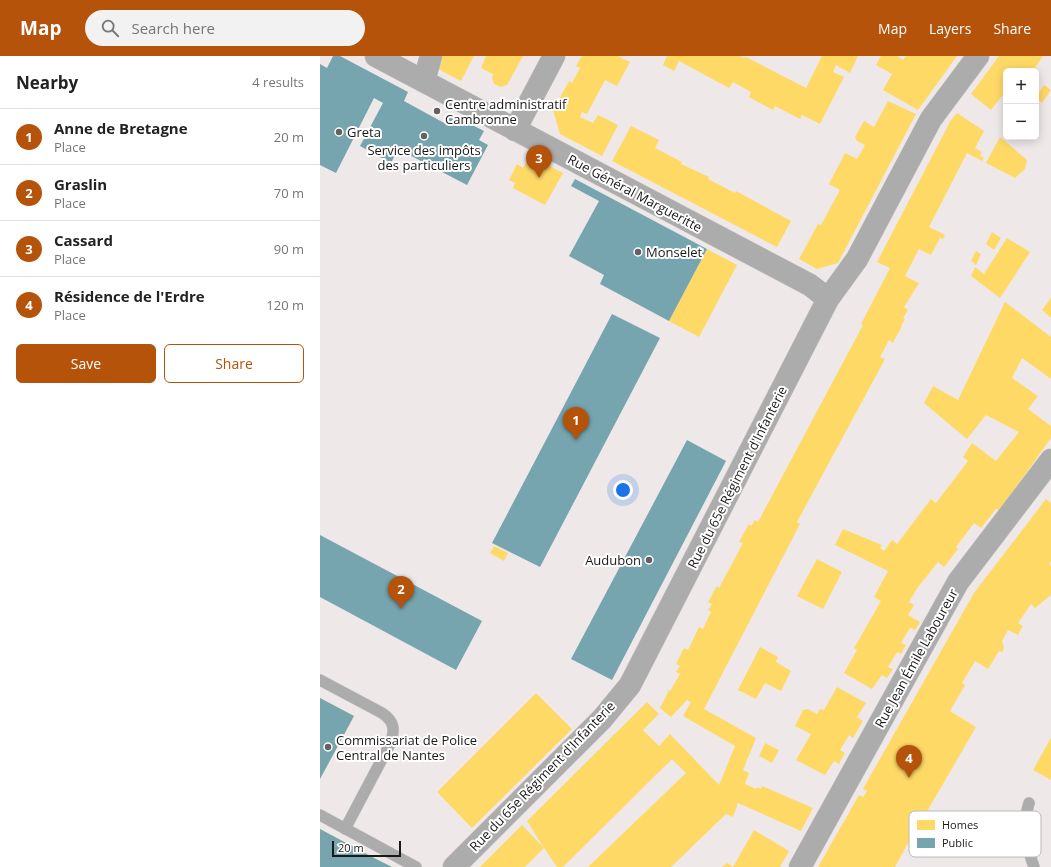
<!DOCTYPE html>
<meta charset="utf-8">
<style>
:root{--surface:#fff;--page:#f2f2f2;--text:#222;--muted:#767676;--line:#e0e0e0;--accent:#b45309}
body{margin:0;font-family:"Open Sans",sans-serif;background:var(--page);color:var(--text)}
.controls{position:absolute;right:12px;top:12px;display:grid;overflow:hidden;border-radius:6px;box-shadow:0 2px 10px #0003}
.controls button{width:36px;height:36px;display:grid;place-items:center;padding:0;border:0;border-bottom:1px solid var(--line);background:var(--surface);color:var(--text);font:20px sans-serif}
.scale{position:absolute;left:12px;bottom:10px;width:69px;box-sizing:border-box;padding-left:4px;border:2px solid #1b1818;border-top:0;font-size:11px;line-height:14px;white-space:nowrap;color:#1b1818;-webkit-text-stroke:3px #fff;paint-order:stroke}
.you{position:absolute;left:303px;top:434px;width:14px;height:14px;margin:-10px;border:3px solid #fff;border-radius:50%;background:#1a73e8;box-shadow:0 0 0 6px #1a73e833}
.badge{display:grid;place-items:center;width:26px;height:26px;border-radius:50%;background:var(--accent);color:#fff;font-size:13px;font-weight:700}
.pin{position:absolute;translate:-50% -33px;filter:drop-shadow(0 1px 2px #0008)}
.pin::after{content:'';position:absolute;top:21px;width:14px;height:12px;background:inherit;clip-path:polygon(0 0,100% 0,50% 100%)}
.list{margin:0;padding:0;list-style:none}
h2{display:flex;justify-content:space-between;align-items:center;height:52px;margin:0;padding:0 16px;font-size:17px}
h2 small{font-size:13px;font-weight:400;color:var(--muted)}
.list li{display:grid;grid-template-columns:26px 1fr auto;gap:12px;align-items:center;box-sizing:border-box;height:56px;padding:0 16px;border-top:1px solid var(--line)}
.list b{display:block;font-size:15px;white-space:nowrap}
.list p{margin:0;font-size:13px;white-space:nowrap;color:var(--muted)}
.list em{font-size:13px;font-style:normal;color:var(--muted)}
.actions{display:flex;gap:8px;padding:12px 16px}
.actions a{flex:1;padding:9px 0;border:1px solid var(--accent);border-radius:6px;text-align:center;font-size:14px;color:var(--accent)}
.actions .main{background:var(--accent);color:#fff}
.icon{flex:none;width:22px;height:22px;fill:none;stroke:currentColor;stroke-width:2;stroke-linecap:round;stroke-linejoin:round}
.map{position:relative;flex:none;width:731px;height:811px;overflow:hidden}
header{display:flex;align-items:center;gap:24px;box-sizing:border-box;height:56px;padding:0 20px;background:var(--accent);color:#fff}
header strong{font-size:19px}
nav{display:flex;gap:22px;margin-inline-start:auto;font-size:14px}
.search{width:280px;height:36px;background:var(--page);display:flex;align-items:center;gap:10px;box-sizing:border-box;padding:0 14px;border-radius:22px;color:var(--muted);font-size:15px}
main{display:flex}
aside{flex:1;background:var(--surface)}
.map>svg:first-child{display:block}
.homes{fill:#ffd966}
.public{fill:#76a5af}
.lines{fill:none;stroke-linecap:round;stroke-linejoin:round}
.service-casing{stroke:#c7c3c4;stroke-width:12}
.minor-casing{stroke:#c7c3c4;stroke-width:23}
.service{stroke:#adacad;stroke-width:11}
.minor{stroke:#adacad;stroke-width:22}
.poi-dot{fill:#656161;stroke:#fff;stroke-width:1.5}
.labels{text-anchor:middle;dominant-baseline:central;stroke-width:4;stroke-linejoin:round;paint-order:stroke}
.poi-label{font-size:13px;fill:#1b1818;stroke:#fff;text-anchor:start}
.street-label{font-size:13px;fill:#1b1818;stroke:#fff}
.key{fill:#fff;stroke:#bbbaba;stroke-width:1}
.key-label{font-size:11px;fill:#1b1818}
</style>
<header>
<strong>Map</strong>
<div class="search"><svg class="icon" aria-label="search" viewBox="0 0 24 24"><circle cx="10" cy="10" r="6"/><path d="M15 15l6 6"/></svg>Search here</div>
<nav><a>Map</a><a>Layers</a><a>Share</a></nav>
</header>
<main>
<aside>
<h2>Nearby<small>4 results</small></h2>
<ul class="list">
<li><span class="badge">1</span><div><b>Anne de Bretagne</b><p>Place</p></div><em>20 m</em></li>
<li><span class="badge">2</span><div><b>Graslin</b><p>Place</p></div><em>70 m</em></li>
<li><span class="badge">3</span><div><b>Cassard</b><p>Place</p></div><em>90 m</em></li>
<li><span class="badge">4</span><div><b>Résidence de l'Erdre</b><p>Place</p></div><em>120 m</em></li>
</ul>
<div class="actions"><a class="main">Save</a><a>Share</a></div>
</aside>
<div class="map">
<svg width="731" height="811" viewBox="0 0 731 811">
<rect width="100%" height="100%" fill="#eee8e9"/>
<path class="homes" d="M114,0h40l-13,25 -29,-15z
M166,0h37l-16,29 -6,2 -7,-3 -2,-6 1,-4 -12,-6z
M262,0h36l12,6 -13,24 -12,-6 -18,34 -5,-2 -2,5 13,6 5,-8 20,10 -16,31 -42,-22 -7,-24 16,-29 3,2 8,-15 -4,-2z
M347,0h72l5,2 2,-1 60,31 16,-32h36l-8,17 -14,-8 -3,7 11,5 -24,47 -18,-9 -2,4 -25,-13 -2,4 -24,-13 2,-5 -18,-10 -4,6 -50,-27 -5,10 -11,-6z
M561,0h16l6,4 3,-4h51l-39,54 -35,-20 9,-16 -16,-9z
M679,0h44l-10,15h-27v20l-15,19 -20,-16z
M724,29l7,5 -9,13 -6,-6z
M568,45l28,13 -78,149 -21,6 -18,-10 19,-35 3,1 19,-35 -11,-6 16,-31 12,6 8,-14 -8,-4 -2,-4 9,-16 10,6z
M637,57l27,18 -9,17 7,4 -2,4 4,2 -2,3 -15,-8 -38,74 16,8 -2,4 -3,-1 -9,17 -12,-6 -14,27 14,7 -15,24 4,3 -5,8 2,1 -4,7h1l-9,17 -4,-3 -9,17 5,2 -88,163 3,2 -96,185 52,29 -13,32 6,3 -4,11 11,5 1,-2 4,2 1,-3 51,22 -12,23 -63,-28 -5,14 -7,-3 -55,53h-83l98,-94 -14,-14 -109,108h-6l-13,-19 -19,19h-45l42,-42 22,23 -17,-27 120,-119 12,12 -16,16 16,16 11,-12 49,51 16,-39 -52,-30 8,-14 -4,-2 -16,17 -11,-9 9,-18 1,1 10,-17 -4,-2 4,-6 -4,-2 8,-16 4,2 11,-23 4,2 8,-17 -3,-2 4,-6 -4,-2 9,-16 2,2 24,-45 -4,-1 10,-18 2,2 4,-6 3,2 105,-197 -2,-1 29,-56 -13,-6 74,-142z
M311,70l28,14 -4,8 27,14 -1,2 28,13 -1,2 27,14 1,-2 55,30 -14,26 -165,-86z
M680,81l27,23 -2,9 -10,9 -29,-15z
M210,100l33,17 -18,32 -32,-17 2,-5 -6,-3 8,-16 6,4z
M672,176l9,6 -7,12 -8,-6z
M687,182l23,14 -30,46 -29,-22 4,-9 9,7z
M387,193l30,16 -38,72 -30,-16z
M656,195l5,3 -5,11 -5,-4z
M731,242v20l-9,-8z
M685,246l46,35v42l-29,-21 -10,20 26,18 -10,13 23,17v12l-49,69 -4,3 -2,-1 -15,19 -7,-5 -18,24 2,2 -14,18 -6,-5 -20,25 -9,15 5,3 -6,10 12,7 -5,8 -5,-2 -9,15 5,2 -5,9 -4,-2 -9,15 5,2 -6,9 -5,-3 -10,14 -28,-16 13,-23 -3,-2 27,-47 -7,-4 14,-26 -53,-26 8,-16 39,16 -2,3 4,3 8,-11 5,4 34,-45 5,4 32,-42 -5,-4 9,-14 24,18 23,-29 -33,-17 -19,24 -43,-36 9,-17 25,14z
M726,443l5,4v58l-2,3 2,1v30l-16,13 -4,-4 -13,19 5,3 -5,9 -10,-5 -6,11 2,7 -2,4 -3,-1 -11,18 -13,-8 -13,22 3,2 -15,26 26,16 -58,100 4,2 -10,16 -4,-2 -13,24h-77l41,-72 4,2 4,-6 -4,-2 1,-2 110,-194z
M174,490l14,7 -4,8 -14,-8z
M497,503l25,13 -19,37 -26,-13z
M440,591l18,10 -2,5 15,9 -10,20 -16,-8 -9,16 -18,-9z
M517,631l29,16 -9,14 6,4 -10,17 -4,-3 -9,15 5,3 -6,11 -5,-3 -9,14 -29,-15 15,-26 -16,-8 8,-16 5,-1 9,5 3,-5 4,1z
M216,637l36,36 -100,99 -35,-36z
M0,642l34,18 -34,63z
M731,682v42l-18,-10z
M445,687l14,7 -7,13 -13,-7z
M0,773l56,30 16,8h-72z
M434,774l35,21 -9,16h-58l5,-4 6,4z"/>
<path class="public" d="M13,0h7l68,36 -4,9 42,23 5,-10 33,17 -5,9 9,5 -21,40 -69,-36 -7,14 -31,-17 23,-43 -9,-5 -38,75 -16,-8v-101l7,4z
M255,123l132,70 -38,72 -69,-37 4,-9 -35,-19 30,-55 -28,-15z
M292,258l48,24 -120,229 -48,-24z
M367,384l39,21 -114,219 -41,-21z
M0,479l162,86 -26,49 -136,-73z
M0,642l34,18 -34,63z
M0,773l56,30 16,8h-72z"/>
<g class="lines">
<defs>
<path id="service" d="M0,624l62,33c12,8 13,16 9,29l-46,87
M709,747l-6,23v8l11,33
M0,759l96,52"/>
<path id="minor" d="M56,0l434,229 18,14
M104,25l7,-25
M195,74l39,-74
M134,811l148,-148 28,-34 198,-386 29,-40 74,-140 47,-63
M480,811l158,-285 93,-122"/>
</defs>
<use href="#service" class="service-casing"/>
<use href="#minor" class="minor-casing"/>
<use href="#service" class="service"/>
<use href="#minor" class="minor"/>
</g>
<g class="poi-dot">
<circle cx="117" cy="55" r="4"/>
<circle cx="19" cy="76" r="4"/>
<circle cx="104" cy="80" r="4"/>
<circle cx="318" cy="196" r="4"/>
<circle cx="329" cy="504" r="4"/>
<circle cx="8" cy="691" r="4"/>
</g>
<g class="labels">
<g class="poi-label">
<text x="125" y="48">Centre administratif<tspan x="125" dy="15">Cambronne</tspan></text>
<text x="27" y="76">Greta</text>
<text x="104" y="94" text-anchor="middle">Service des impôts<tspan x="104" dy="15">des particuliers</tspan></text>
<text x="326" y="196">Monselet</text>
<text x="321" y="504" text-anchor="end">Audubon</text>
<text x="16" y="684">Commissariat de Police<tspan x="16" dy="15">Central de Nantes</tspan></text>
</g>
<g class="street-label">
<text transform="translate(315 137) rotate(28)">Rue Général Margueritte</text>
<text transform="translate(417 421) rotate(-63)">Rue du 65e Régiment d'Infanterie</text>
<text transform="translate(596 602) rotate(-61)">Rue Jean Émile Laboureur</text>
<text transform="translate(222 720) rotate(-46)">Rue du 65e Régiment d'Infanterie</text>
</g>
</g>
<rect x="589" y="755" width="132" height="46" rx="6" class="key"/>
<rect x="597" y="764" width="18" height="10" fill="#ffd966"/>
<rect x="597" y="782" width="18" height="10" fill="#76a5af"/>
<g class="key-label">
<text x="622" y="773">Homes</text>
<text x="622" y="791">Public</text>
</g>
</svg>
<div class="controls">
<button>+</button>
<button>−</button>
</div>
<div class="scale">20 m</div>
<div class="you"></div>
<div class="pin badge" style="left:256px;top:384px">1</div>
<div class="pin badge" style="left:81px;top:553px">2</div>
<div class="pin badge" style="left:219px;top:122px">3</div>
<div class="pin badge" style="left:589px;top:722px">4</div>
</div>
</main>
